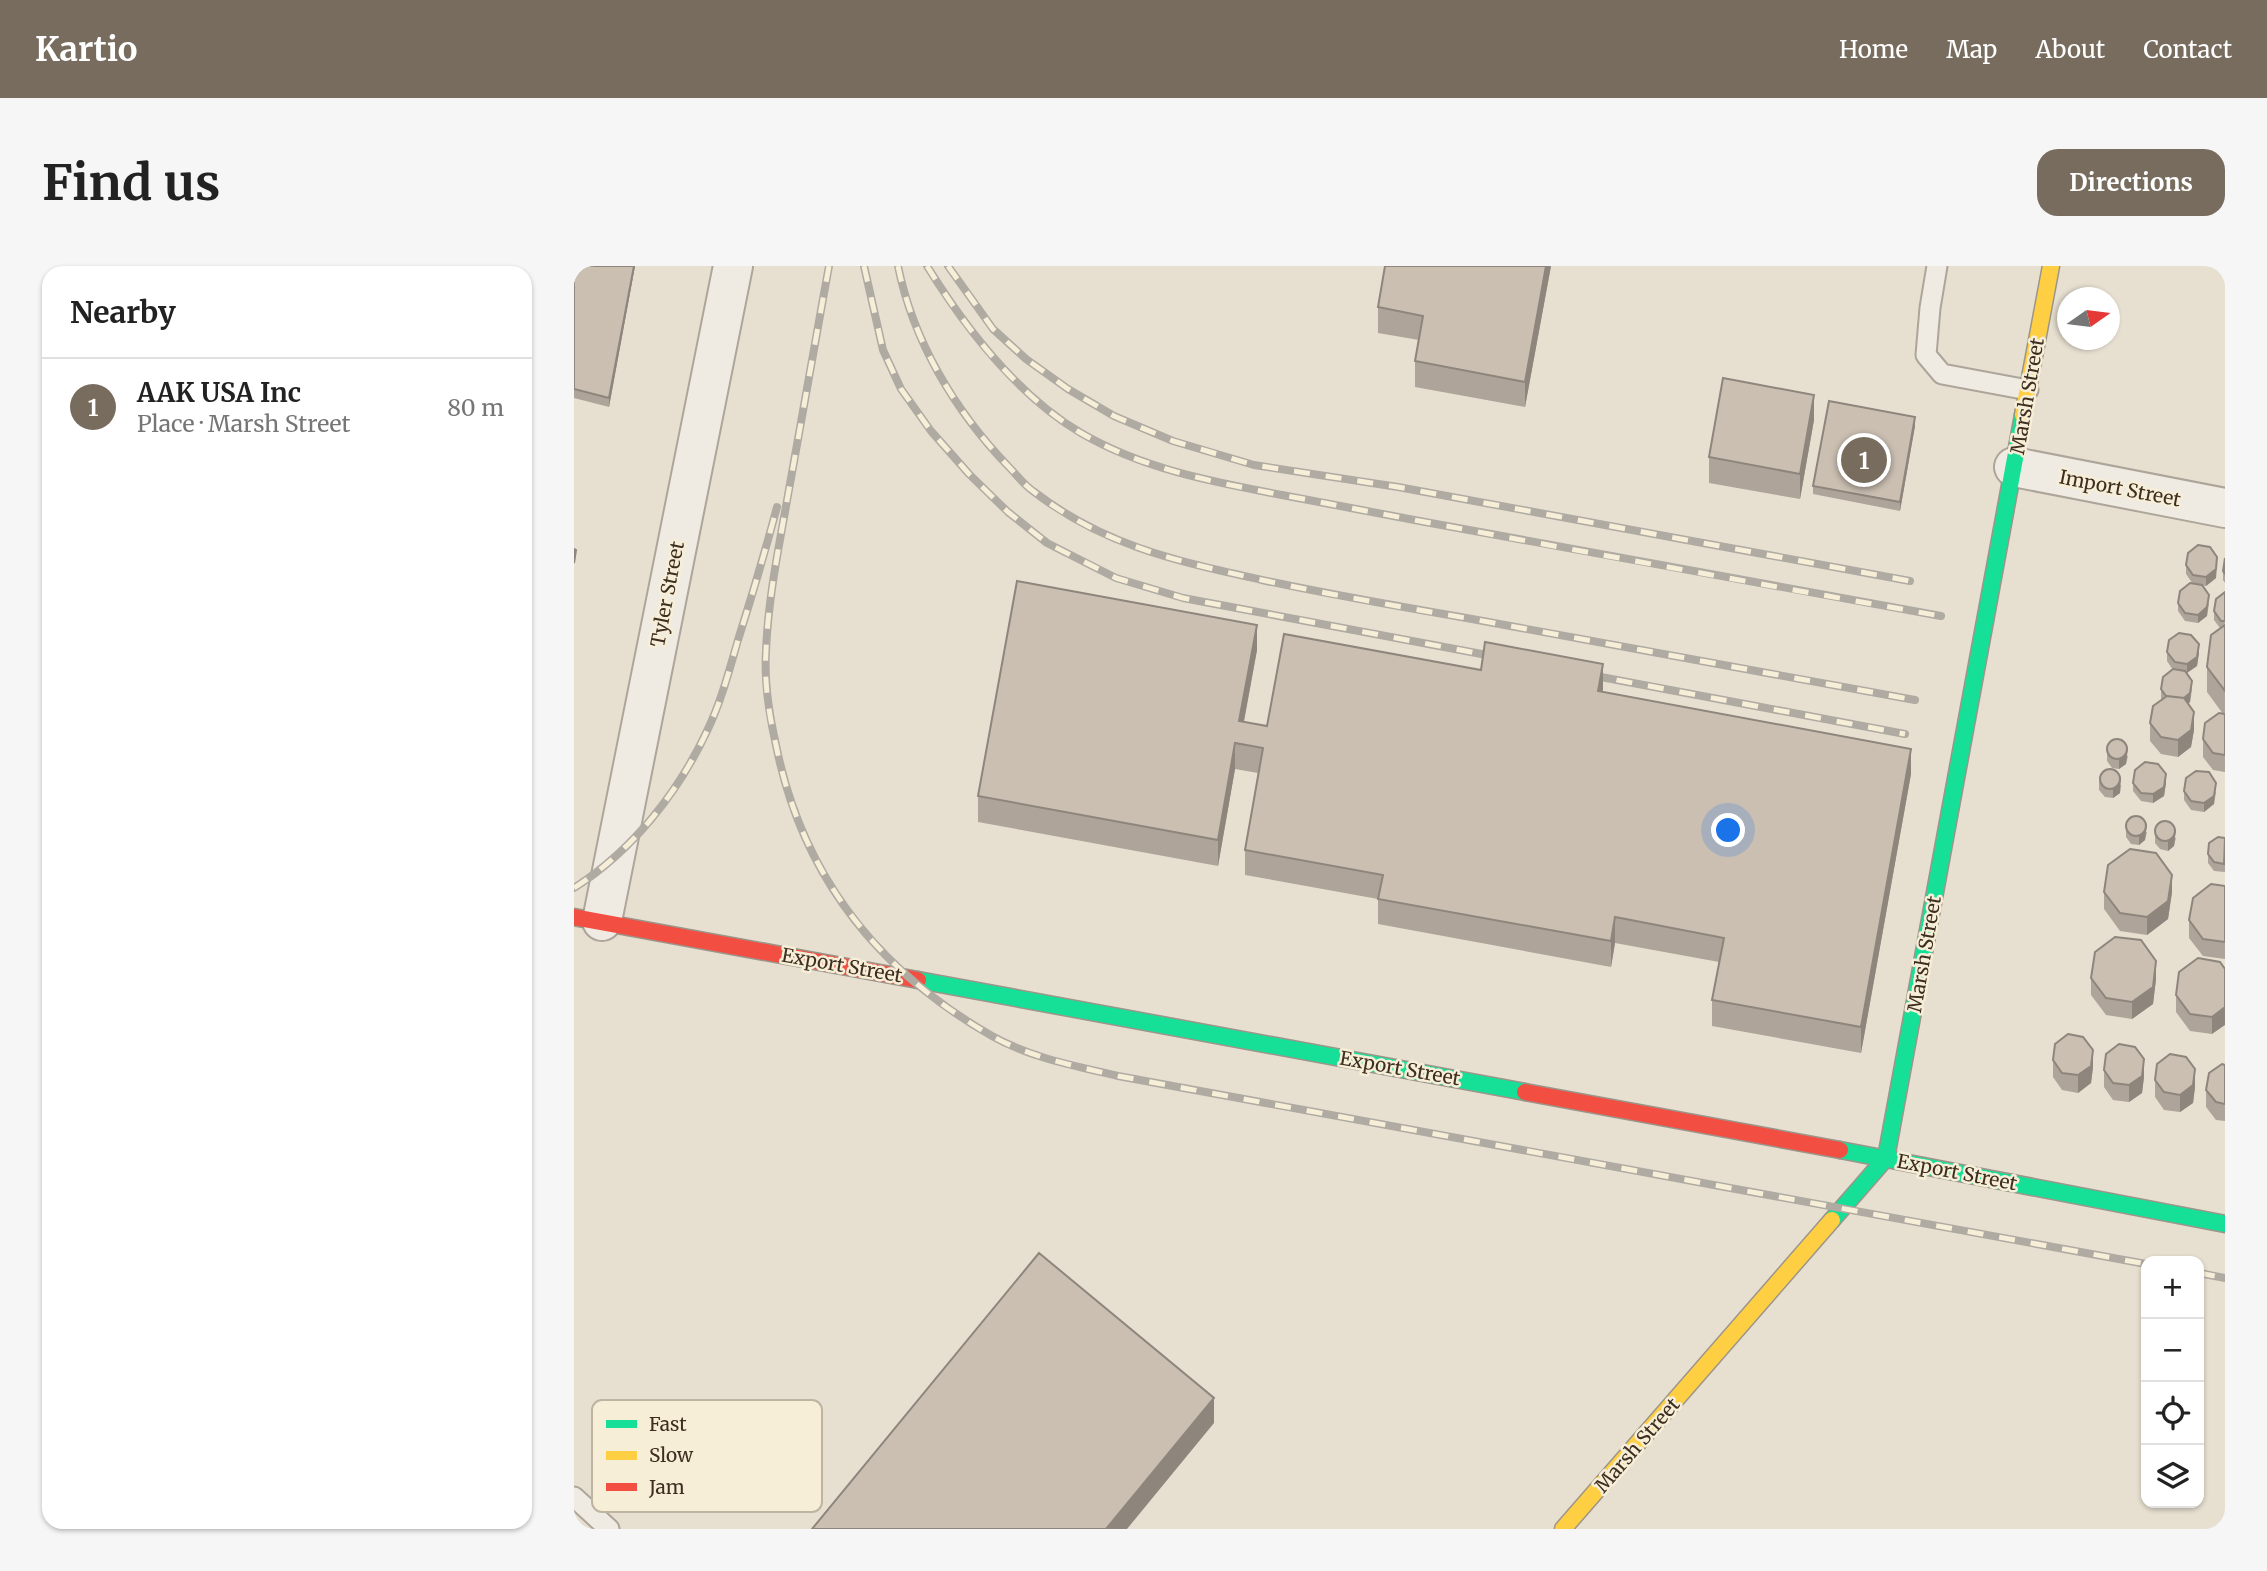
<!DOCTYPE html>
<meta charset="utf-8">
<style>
:root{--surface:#fff;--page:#f6f6f6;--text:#222;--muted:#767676;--line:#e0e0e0;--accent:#786c5e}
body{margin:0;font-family:Merriweather,serif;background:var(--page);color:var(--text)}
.controls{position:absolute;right:21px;bottom:21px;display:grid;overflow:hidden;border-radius:14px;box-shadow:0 2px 5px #0004}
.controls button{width:63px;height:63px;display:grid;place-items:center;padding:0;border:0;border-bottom:2px solid var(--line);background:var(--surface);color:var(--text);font:35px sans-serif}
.compass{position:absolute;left:1483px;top:21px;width:63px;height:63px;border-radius:50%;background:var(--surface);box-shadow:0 2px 5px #0004;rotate:76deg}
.you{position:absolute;left:1155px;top:565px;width:24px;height:24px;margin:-18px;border:5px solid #fff;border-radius:50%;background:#1a73e8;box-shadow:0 0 0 10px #1a73e833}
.badge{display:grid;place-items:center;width:46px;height:46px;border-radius:50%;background:var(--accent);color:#fff;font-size:23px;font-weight:700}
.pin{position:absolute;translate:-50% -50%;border:4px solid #fff;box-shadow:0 2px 7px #0006}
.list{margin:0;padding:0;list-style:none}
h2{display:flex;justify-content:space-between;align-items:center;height:91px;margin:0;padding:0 28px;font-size:30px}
h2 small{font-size:23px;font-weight:400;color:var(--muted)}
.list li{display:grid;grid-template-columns:46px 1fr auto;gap:21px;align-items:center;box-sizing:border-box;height:98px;padding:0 28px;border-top:2px solid var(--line)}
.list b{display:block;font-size:26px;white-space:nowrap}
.list p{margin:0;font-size:23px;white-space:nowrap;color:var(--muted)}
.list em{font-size:23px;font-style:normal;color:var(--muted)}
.icon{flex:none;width:38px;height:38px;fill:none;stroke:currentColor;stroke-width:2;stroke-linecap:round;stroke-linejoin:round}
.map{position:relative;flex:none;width:1651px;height:1263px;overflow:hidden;border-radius:21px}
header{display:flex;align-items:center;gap:42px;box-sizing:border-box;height:98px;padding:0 35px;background:var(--accent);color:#fff}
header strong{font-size:33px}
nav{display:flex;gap:38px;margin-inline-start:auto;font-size:24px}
.intro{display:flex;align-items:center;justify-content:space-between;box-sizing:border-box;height:168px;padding:0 42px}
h1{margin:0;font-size:49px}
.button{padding:18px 32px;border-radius:21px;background:var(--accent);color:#fff;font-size:24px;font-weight:700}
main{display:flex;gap:42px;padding:0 42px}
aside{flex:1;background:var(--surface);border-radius:21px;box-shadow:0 2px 5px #0004}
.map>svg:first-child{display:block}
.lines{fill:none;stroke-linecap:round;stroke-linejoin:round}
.lane-casing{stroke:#ada599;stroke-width:23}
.street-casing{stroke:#ada599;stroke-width:42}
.fast-casing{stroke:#9c958a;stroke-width:19}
.slow-casing{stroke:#9c958a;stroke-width:19}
.jam-casing{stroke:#9c958a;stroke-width:19}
.lane{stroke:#efebe3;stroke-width:19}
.street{stroke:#efebe3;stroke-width:38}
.fast{stroke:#16e098;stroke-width:16}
.slow{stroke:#ffcf43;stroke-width:16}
.jam{stroke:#f24e42;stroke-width:16}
.rail-casing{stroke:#afaaa2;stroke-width:8}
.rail{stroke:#f7eed8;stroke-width:5;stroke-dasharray:16;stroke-linecap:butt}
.wall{fill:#afa499}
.shaded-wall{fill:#8e867d}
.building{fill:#cbbfb2;stroke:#8e867d;stroke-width:2}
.labels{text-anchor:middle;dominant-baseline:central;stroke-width:5;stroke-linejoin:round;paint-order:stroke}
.street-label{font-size:19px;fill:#3d2e20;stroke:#f7eed8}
.key{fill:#f7eed8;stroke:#bfb4a1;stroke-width:2}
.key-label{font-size:19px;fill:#3d2e20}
</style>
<header>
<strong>Kartio</strong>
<nav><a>Home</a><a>Map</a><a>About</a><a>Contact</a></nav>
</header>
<div class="intro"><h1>Find us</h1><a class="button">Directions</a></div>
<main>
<aside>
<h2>Nearby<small></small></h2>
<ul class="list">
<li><span class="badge">1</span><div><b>AAK USA Inc</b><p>Place · Marsh Street</p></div><em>80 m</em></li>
</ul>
</aside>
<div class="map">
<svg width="1651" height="1263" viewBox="0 0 1651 1263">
<rect width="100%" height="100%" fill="#e7e0d1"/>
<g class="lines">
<defs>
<path id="lane" d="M1363,0l-7,42 -4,47 16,19 86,16
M0,1231l35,32"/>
<path id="street" d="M1440,201l211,41
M28,655l131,-655"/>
<path id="fast" d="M344,714l607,112
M1266,884l385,74
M1258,954l54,-62 137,-743"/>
<path id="slow" d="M1449,149l28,-149
M989,1263l269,-309"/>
<path id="jam" d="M0,651l344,63
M951,826l315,58"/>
</defs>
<use href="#lane" class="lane-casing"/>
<use href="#street" class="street-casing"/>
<use href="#fast" class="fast-casing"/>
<use href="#slow" class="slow-casing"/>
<use href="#jam" class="jam-casing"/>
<use href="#lane" class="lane"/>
<use href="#street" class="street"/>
<use href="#fast" class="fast"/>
<use href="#slow" class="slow"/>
<use href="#jam" class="jam"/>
<defs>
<path id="rail" d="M255,0c-14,76 -27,152 -41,229 -9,51 -20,104 -22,156 -2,32 3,63 10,94 26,130 102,226 216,291 39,22 84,30 126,40l1028,188
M290,0l19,84 18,39 30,42 38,43 39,38 39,31 69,35 67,20 320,60
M324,0c15,75 57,145 110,200 8,8 15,18 25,25 71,55 144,70 229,89 70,15 140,27 210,39 148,27 295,54 443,81
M353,0c39,63 90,129 154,167 62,36 132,49 201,62 48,9 95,18 143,27 172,32 344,64 516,94
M374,0l45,63 33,30 42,30 46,27 59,25 81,24 144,22 512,94
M1011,408l320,60
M0,622c58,-37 104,-95 133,-157 14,-29 22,-60 31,-91 14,-44 27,-88 39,-133
M1625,1007l26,5"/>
</defs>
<use href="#rail" class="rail-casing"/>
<use href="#rail" class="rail"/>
</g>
<path class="wall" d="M0,0h61l-26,141 -35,-9z
M811,0h166l-26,141 -110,-20v-26l4,-21 -41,-7v-26z
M1240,154l-14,79 -91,-16v-26z
M1341,160l-15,85 -87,-17v-8z
M1651,292v25l-2,-3v-9z
M1612,299l31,1 -1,12 -10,8 -13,-2 -7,-10z
M1651,326v180l-12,-2 -10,-13v-18l20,-25 -16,-22v-25l13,-39 -6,-8v-9z
M1604,337l31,1 -2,12 -9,7 -13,-2 -7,-10z
M683,384l-13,72 23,4 214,-56 122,19 -1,3 309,82 -50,279 -149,-27v-26l7,-38 -104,-19 -4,24 -233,-43v-25l-133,-24v-25l13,-77 -23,-4 -17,97 -240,-44v-26z
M1593,386l32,1 -2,13 -11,7 6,17 -2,12 -2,2 6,26 -3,17 -13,10 -17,-3 -11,-13v-18l12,-23 -1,-2v-9l12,-19 -6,-9z
M1533,486l21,4 -2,8 -7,5 -7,-1 -5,-7z
M1525,515l22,4 -1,8 -7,5 -8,-1 -6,-7z
M1559,517h33l-2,13 -11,7 -12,-2 -8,-10z
M1610,525l32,1 -2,12 -10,8 -13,-2 -7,-10z
M1552,562l21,4 -2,8 -6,5 -8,-1 -5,-7z
M1581,568l21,4 -2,8 -6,5 -8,-2 -5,-6z
M1651,572v34l-11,-1 -6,-8v-9z
M1651,620v73l-22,-3 -14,-18v-18z
M1530,626h68l-4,27 -21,16 -27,-4 -16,-22z
M1651,703l-13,65 -22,-3 -14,-19v-17z
M1517,712l65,1 -3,25 -21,15 -26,-4 -15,-20z
M1479,794l40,7 -2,16 -13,10 -16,-3 -9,-13z
M1651,799v56l-9,-1 -10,-13v-17z
M1530,804l40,7 -2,16 -13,9 -16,-2 -9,-13z
M1581,814l40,7 -2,16 -13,9 -16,-2 -9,-13z"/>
<path class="shaded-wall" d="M60,0h1l-26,141v-9z
M972,0h5l-26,141v-25z
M1240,129v25l-14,79v-25z
M1341,151v9l-15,85v-9z
M1643,291l-1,21 -10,8v-9z
M1635,329l-2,21 -9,7v-8z
M683,359v25l-18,97v-26z
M1625,378v9l-2,13 -10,7v-9z
M1029,398v25l-5,27v-25z
M1618,415l-2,21 -10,8v-9z
M1620,446v18l-3,17 -13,10v-17z
M661,477v26l-17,97v-26z
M1554,481l-2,17 -7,5v-9z
M1337,483v25l-50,279v-26z
M1592,508v9l-2,13 -11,7v-9z
M1547,510l-1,17 -7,5v-9z
M1642,517l-2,21 -10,8v-9z
M1573,557l-2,17 -6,5v-9z
M1602,563l-2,17 -6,5v-9z
M1598,609v17l-4,27 -21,16v-18z
M1041,651v26l-4,24v-26z
M1582,695v18l-3,25 -21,15v-17z
M1651,741v18l-13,9v-17z
M1519,784v17l-2,16 -13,10v-18z
M1570,793v18l-2,16 -13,9v-17z
M1621,803v18l-2,16 -13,9v-17z
M640,1132v25l-87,106h-21z"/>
<path class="building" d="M0,0h60l-25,132 -35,-9z
M811,0h161l-21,116 -110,-21 8,-45 -45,-9z
M1149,112l91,17 -14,79 -91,-17z
M1255,135l86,16 -15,85 -87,-16z
M1624,279l12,2 7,10 -1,12 -10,8 -13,-2 -7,-10 2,-12z
M0,283l2,1 -2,13z
M1651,292v16l-2,-3z
M443,315l240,44 -18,96 28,5 17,-92 197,36 4,-28 118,22 -5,27 313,58 -50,278 -149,-27 12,-62 -109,-21 -4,24 -233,-42 5,-24 -138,-25 18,-102 -28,-5 -17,97 -240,-44z
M1616,317l12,2 7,10 -2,12 -9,8 -13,-2 -7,-10 2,-12z
M1651,326v29h-4l-7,-10 2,-12z
M1651,359v66l-18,-24 4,-32z
M1605,367l12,2 8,9 -2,13 -10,7 -12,-2 -8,-10 2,-12z
M1599,403l12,2 7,10 -2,12 -6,5 -18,-2 -5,-7 2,-12z
M1593,430l17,2 10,14 -3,18 -13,10 -17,-3 -11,-14 3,-17z
M1645,447l6,1v41l-12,-2 -10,-14 2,-16z
M1533 483a10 10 0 1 1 20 0a10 10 0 1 1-20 0Z
M1571,496l13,2 8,10 -2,13 -11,7 -12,-1 -8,-10 2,-13z
M1526 513a10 10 0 1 1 20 0a10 10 0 1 1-20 0Z
M1622,505l13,1 7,11 -2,13 -10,7 -13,-2 -7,-10 2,-13z
M1552 560a10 10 0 1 1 20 0a10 10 0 1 1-20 0Z
M1581 565a10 10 0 1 1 20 0a10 10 0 1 1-20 0Z
M1644,571l7,1 -1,26 -10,-2 -6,-8 1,-11z
M1556,583l26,4 16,22 -4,26 -21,16 -27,-4 -16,-21 4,-27z
M1637,618l14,2v56l-22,-3 -14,-19 4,-22z
M1541,671l26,3 15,21 -3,26 -21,15 -26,-4 -15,-20 4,-26z
M1624,692l22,4 5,7v38l-13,10 -22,-3 -14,-19 3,-23z
M1494,768l15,3 10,13 -2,16 -13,9 -16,-2 -9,-13 2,-16z
M1545,778l16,3 9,12 -2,17 -13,9 -16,-2 -9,-13 2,-16z
M1596,788l16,3 9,12 -2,16 -13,10 -16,-3 -9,-12 2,-16z
M1648,798l3,1v39l-9,-2 -10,-12 3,-17z
M465,987l175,145 -108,131h-294z"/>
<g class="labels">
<g class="street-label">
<text transform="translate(1453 130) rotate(-80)">Marsh Street</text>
<text transform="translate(1546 222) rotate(11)">Import Street</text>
<text transform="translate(93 328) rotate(-79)">Tyler Street</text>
<text transform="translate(1350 688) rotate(-80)">Marsh Street</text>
<text transform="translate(268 699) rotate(10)">Export Street</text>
<text transform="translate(826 802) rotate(10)">Export Street</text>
<text transform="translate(1383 906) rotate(11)">Export Street</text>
<text transform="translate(1063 1179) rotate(-49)">Marsh Street</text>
</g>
</g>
<rect x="18" y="1134" width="230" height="112" rx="10" class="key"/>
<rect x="32" y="1154" width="31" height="8" fill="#16e098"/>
<rect x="32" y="1185" width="31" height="9" fill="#ffcf43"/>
<rect x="32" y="1217" width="31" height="8" fill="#f24e42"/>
<g class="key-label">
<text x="75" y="1165">Fast</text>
<text x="75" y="1196">Slow</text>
<text x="75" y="1228">Jam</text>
</g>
</svg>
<div class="controls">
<button>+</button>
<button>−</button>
<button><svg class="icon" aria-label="locate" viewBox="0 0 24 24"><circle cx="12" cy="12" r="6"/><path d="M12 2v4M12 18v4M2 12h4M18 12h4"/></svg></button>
<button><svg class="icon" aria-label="layers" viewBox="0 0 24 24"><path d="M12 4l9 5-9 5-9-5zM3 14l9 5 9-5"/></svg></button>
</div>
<svg class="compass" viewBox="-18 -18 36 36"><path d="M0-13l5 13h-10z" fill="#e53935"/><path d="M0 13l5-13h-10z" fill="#767676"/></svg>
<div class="you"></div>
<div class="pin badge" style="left:1290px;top:194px">1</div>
</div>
</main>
